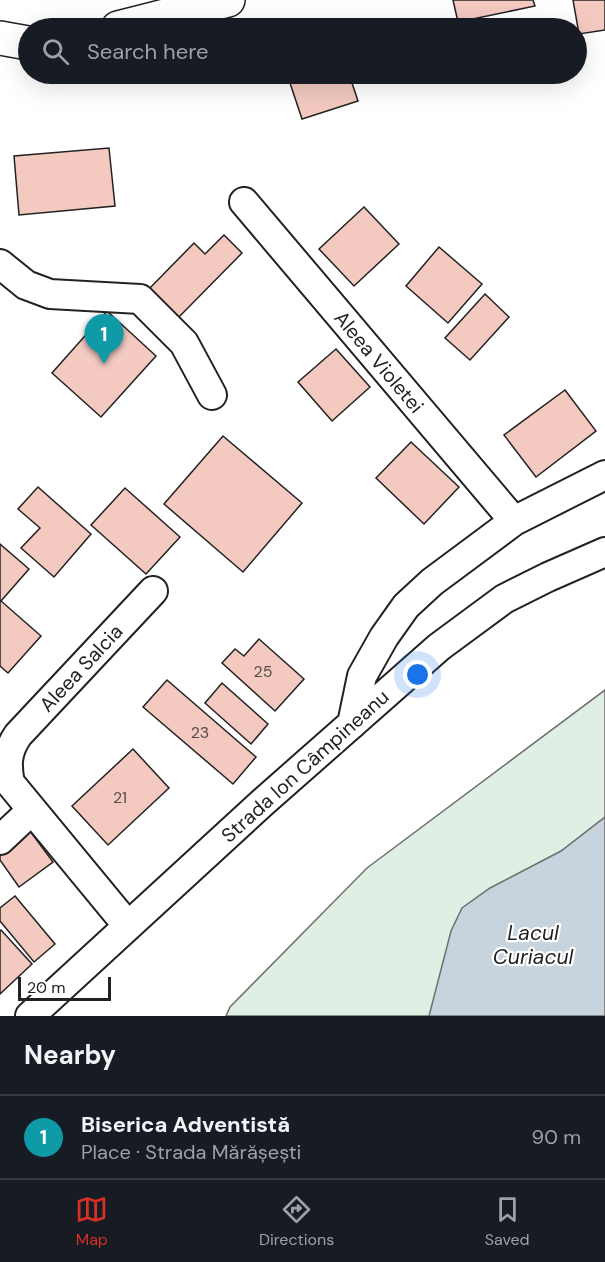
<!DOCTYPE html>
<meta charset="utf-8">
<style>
:root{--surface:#171b24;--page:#20242c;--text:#f1f3f6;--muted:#9ea1a6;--line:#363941;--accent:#d93025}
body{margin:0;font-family:"DM Sans",sans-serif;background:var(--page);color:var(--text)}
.scale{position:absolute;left:18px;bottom:15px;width:93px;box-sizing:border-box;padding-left:6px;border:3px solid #222;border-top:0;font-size:16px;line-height:21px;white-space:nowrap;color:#222;-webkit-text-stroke:4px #fff;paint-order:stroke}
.you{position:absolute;left:418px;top:675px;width:21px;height:21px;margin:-15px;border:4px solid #fff;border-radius:50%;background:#1a73e8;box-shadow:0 0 0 9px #1a73e833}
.badge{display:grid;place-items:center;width:39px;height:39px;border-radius:50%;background:var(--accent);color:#fff;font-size:20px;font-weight:700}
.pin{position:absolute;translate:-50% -50px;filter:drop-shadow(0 2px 3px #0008)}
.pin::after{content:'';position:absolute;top:32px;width:21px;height:18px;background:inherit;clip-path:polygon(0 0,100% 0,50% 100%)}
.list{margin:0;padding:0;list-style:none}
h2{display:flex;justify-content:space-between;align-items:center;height:78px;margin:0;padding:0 24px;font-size:26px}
h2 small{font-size:20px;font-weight:400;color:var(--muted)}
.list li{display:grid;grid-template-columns:39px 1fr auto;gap:18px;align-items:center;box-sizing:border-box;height:84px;padding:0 24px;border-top:2px solid var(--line)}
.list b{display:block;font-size:22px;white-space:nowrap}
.list p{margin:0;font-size:20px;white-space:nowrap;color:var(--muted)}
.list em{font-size:20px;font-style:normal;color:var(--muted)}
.icon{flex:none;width:33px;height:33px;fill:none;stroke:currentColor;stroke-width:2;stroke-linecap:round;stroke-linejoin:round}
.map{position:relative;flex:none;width:605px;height:1016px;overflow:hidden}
.search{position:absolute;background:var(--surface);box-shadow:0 6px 24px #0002;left:18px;right:18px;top:18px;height:66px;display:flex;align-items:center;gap:15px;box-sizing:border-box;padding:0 21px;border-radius:33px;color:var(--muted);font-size:22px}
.sheet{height:162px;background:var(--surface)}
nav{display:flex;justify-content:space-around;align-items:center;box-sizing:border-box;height:84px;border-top:2px solid var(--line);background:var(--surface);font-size:16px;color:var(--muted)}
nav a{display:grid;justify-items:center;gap:3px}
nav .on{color:var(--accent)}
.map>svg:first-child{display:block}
.green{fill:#e0efe3;stroke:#6f6f6f;stroke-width:1.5}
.water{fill:#c7d3dd;stroke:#6f6f6f;stroke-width:1.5}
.building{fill:#f3c9c0;stroke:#222;stroke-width:1.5}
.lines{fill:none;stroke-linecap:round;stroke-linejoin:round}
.minor-casing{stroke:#222;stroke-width:32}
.secondary-casing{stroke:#222;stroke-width:36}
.minor{stroke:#fff;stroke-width:28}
.secondary{stroke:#fff;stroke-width:33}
.labels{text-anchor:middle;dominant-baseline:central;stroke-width:4.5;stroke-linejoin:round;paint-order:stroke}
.number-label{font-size:16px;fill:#564c4a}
.street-label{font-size:20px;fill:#222;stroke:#fff}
.water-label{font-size:21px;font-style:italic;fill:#222;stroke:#fff}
</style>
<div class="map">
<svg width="605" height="1016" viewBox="0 0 605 1016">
<rect width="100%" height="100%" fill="#fff"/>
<path class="green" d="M605,690v326h-379l4,-9 137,-139z"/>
<path class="water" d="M605,817v199h-176l22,-85 11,-23 28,-20 71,-37z"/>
<path class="building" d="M453,0h80l2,6 -77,16z
M573,0h32v30l-26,4z
M287,74h62l9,27 -56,18z
M109,148l6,58 -96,9 -5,-59z
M364,207l35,37 -45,42 -35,-37z
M224,235l18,18 -66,67 -29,-29 47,-48 11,11z
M439,247l43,37 -34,39 -42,-37z
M485,294l24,23 -39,43 -25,-22z
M107,311l49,45 -55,61 -49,-44z
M336,349l34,38 -38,34 -34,-39z
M565,390l31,41 -60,46 -32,-42z
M223,436l79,67 -59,69 -79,-68z
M411,442l48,45 -35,37 -48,-46z
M38,487l53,47 -37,43 -33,-29 19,-20 -22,-19z
M125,488l55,49 -34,37 -55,-49z
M0,544l29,25 -28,32 40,35 -33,37 -8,-7z
M259,639l45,40 -29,32 -53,-48 13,-14 9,7z
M167,680l89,77 -23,27 -90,-77z
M222,683l46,41 -17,20 -46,-41z
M133,749l36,39 -61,57 -36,-39z
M30,831l23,31 -34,25 -19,-27v-7z
M15,896l40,48 -21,18 -34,-41v-13z
M1,930l31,34 -32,30v-63z"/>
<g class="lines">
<defs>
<path id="minor" d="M244,202l270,319 -82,61 -26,24 -22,31 -22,39 -10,48
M0,264l26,21 24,9 90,5 44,44 28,52
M514,521l91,-46
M0,840l32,-30
M128,926l-118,-143c-4,-19 -3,-32 8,-48l135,-144
M30,1016l232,-213 177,-156 65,-48 44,-22 57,-25"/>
<path id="secondary" d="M118,28l110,-28
M0,38l28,5"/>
</defs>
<use href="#minor" class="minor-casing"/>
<use href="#secondary" class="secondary-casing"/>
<use href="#minor" class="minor"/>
<use href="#secondary" class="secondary"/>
</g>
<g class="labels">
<g class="number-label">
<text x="263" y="671">25</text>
<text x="200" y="732">23</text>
<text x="120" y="797">21</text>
</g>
<g class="street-label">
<text transform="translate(379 362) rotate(50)">Aleea Violetei</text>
<text transform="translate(81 668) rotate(-47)">Aleea Salcia</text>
<text transform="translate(305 766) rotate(-42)">Strada Ion Câmpineanu</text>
</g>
<g class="water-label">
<text x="533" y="933">Lacul<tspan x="533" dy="24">Curiacul</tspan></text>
</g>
</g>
</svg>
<div class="scale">20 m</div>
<div class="you"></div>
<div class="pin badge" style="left:104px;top:364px;background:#0f9aa8">1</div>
<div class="search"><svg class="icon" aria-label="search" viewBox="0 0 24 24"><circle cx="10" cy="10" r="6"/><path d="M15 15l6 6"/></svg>Search here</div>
</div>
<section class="sheet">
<h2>Nearby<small></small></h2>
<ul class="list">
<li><span class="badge" style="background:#0f9aa8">1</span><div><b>Biserica Adventistă</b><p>Place · Strada Mărășești</p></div><em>90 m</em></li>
</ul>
</section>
<nav>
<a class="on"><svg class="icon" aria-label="map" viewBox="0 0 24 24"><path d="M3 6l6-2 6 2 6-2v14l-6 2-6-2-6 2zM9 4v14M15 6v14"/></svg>Map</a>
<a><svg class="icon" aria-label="directions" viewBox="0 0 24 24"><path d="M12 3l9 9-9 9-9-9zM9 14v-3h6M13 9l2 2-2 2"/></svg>Directions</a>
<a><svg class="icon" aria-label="saved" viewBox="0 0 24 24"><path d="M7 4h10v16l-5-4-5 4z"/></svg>Saved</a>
</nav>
